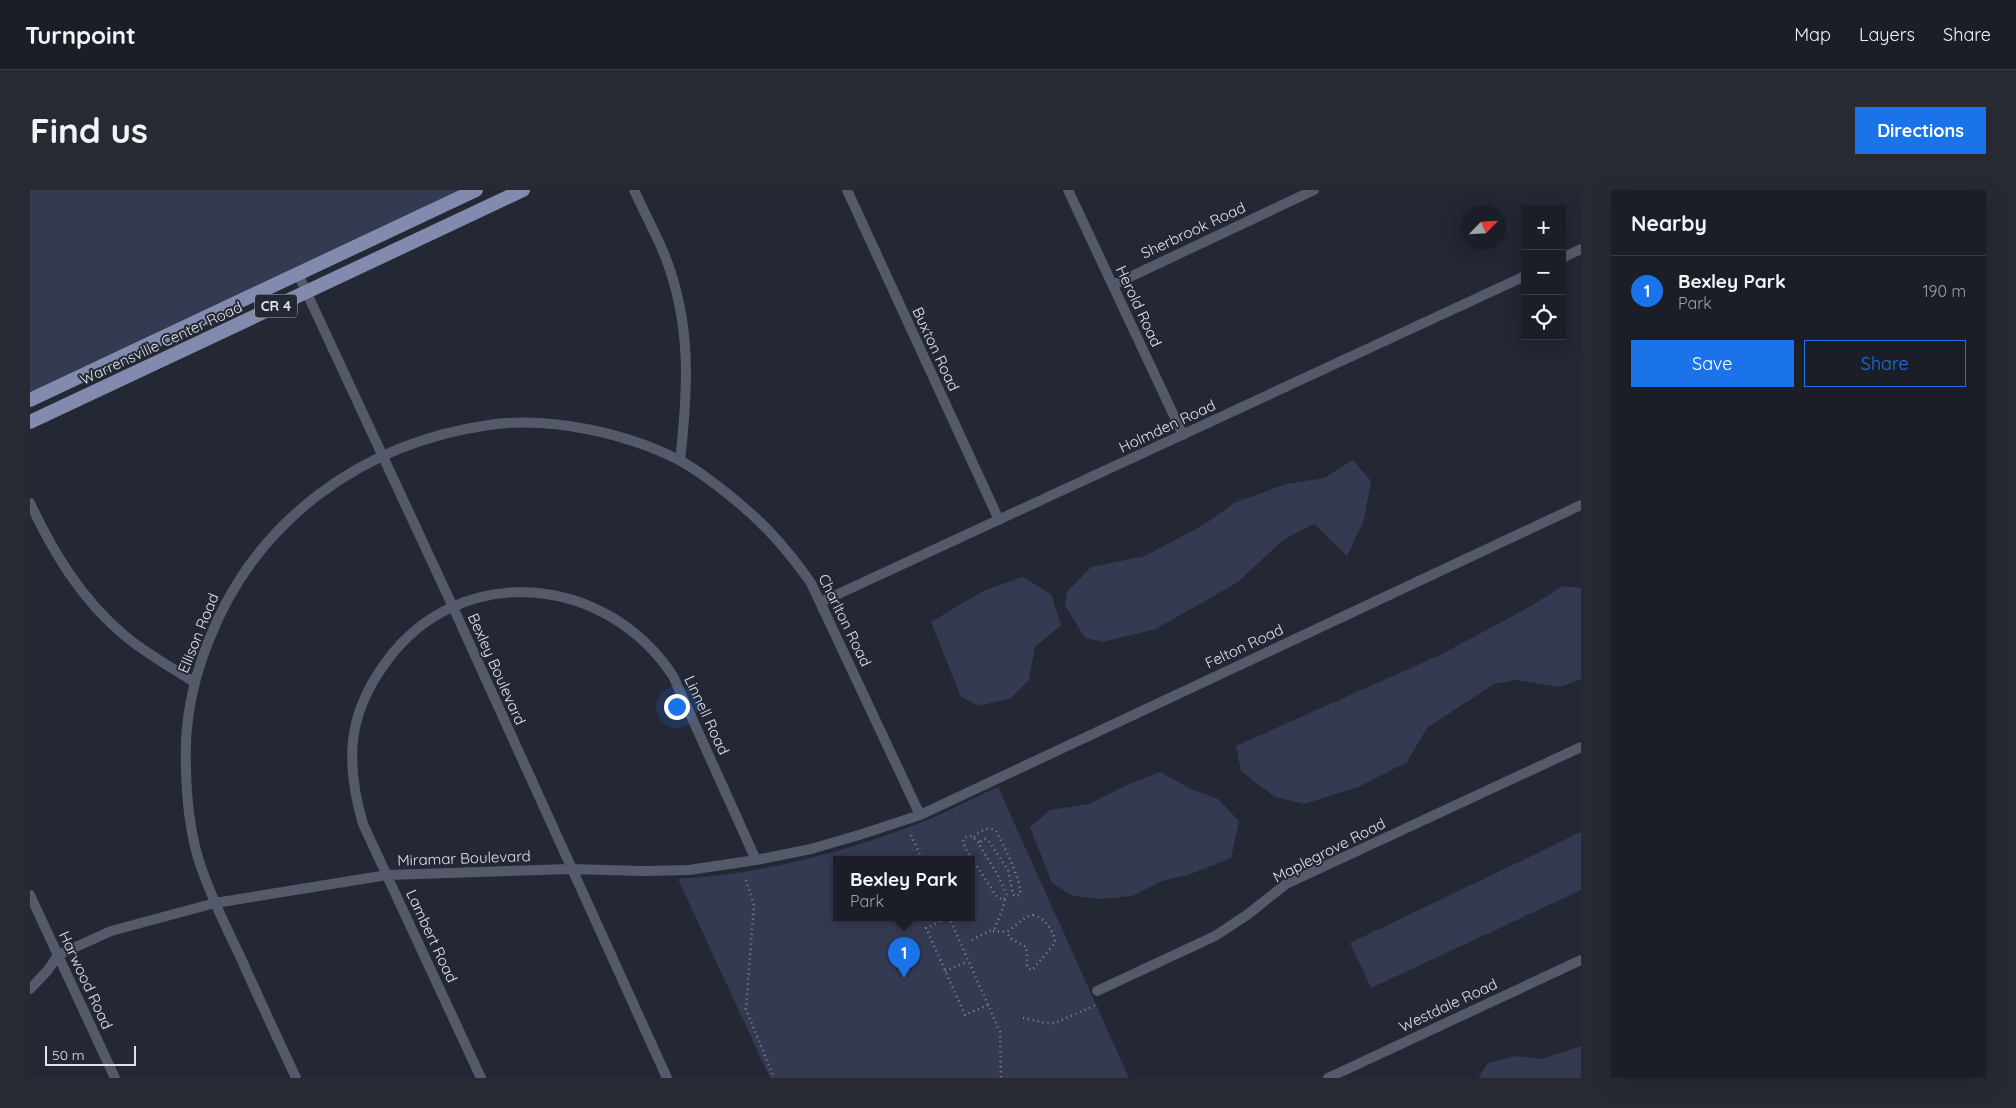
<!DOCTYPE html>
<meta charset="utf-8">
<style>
:root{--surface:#1b1d27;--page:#282a33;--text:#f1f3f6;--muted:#a0a2a7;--line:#393b44;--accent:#1a73e8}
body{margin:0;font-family:Quicksand,sans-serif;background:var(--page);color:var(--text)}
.controls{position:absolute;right:15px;top:15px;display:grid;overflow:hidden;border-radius:0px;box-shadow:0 5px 20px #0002}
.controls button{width:45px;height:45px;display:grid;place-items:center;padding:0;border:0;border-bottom:1px solid var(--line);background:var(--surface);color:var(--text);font:25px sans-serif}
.compass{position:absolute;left:1431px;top:15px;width:45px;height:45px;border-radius:50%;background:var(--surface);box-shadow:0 5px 20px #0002;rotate:65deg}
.scale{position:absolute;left:15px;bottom:12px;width:91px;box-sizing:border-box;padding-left:5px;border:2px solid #dfe2ea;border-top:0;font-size:14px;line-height:18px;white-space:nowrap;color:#dfe2ea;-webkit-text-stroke:4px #242734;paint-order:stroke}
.you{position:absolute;left:646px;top:516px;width:18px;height:18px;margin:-12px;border:4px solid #fff;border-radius:50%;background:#1a73e8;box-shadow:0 0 0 8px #1a73e833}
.badge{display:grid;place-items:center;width:32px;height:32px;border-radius:50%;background:var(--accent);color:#fff;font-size:16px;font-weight:700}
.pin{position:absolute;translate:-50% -41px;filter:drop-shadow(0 1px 2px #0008)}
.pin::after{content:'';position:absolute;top:26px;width:18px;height:15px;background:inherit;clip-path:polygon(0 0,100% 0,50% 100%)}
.popup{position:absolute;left:803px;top:666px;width:142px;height:65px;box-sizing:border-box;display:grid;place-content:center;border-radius:0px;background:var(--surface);filter:drop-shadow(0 1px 4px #0005);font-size:16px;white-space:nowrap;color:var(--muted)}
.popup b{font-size:19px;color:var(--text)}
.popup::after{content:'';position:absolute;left:50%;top:100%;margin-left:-10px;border:10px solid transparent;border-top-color:var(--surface)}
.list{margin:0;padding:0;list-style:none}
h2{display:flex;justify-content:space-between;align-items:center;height:65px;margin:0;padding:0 20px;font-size:21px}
h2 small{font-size:16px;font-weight:400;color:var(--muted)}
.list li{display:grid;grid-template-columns:32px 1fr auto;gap:15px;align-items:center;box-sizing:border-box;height:70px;padding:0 20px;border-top:1px solid var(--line)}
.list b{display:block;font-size:19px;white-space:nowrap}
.list p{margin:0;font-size:16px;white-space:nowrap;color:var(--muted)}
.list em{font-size:16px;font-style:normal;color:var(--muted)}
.actions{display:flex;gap:10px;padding:15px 20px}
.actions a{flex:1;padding:11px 0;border:1px solid var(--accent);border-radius:0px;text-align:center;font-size:18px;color:var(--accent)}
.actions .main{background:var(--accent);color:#fff}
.icon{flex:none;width:28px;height:28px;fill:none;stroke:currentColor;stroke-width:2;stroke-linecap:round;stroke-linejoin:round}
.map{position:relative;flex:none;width:1551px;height:888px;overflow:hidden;border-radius:0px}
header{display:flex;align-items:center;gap:30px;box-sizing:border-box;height:70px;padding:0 25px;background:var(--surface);border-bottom:1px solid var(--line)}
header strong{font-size:24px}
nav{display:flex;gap:28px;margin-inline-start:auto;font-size:18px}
.intro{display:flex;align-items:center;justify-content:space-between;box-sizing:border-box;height:120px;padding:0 30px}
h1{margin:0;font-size:35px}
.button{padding:12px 22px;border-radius:0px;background:var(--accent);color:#fff;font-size:18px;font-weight:700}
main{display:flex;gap:30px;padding:0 30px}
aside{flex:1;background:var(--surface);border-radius:0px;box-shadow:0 5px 20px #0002}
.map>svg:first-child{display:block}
.green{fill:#343a52;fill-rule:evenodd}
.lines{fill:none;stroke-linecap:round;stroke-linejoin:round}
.path{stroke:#848792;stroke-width:2.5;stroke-dasharray:1 4;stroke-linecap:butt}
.minor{stroke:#555a6b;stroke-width:10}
.primary{stroke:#828bae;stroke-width:14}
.labels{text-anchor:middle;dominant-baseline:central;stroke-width:4;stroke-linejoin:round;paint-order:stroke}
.shield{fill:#242734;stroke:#a7aab3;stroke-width:1}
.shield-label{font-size:14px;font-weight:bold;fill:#dfe2ea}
.street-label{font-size:15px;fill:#dfe2ea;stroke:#242734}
</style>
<header>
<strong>Turnpoint</strong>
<nav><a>Map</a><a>Layers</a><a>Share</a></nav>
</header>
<div class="intro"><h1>Find us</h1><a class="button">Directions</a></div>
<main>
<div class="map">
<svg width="1551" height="888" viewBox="0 0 1551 888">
<rect width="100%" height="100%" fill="#242734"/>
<path class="green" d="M0,0h446l-446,210z
M1323,270l18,21 -7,39 -17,36 -33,-32 -31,16 -45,42 -82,47 -53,13 -18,-4 -20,-33 2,-13 24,-25 54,-11 60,-32 29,-21 52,-19 38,-6z
M992,387l29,17 10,31 -26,22 -6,33 -18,18 -32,8 -18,-9 -30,-75 52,-31z
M1533,396l18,2v91l-21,8 -44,-7 -22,4 -67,44 -20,34 -49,25 -54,17 -29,-7 -34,-26 -5,-25 204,-91 91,-49z
M1130,582l29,16 29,11 21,22 -8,37 -43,17 -26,6 -30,15 -31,3 -28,-3 -21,-13 -22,-56 20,-17 39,-6 40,-20z
M968,597l131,291h-359l-92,-199c77,-4 154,-24 226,-50 32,-11 63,-28 94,-42zM806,669h136v58h-136z
M1551,642v58l-210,98 -21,-45z
M1551,856v32h-103l10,-15 29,-7 24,3z"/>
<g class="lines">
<path class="path" d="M881,645l11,24
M944,647c5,-6 15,-11 22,-6 6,10 28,55 24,64l-5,1 -2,-2 -5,-24 -20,-30 -3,-1 -4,2 -1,5 16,26 11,23 -4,5 -6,-3 -32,-49 -2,-8 4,-4h5l8,8
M716,690l8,25 -8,104 28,69
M1003,725c12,3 19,14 22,25l-1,4 -20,24 -3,2 -4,-3v-13l-1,-7 -16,-9 -3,-6 19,-15z
M919,727l51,115 1,46
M919,727l-23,11 39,87 23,-10
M963,741l14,1
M942,750l23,-12 8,-20 2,-9
M915,781l23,-10
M993,828l23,5h9l41,-18"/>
<path class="minor" d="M604,0c10,22 22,44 31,66 27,69 23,133 15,205
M817,0l152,330
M1038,0l115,245
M1532,68l19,-9
M268,84l155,333 214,471
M1083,95l201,-95
M0,313c23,49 51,96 94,132 21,18 47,32 70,47
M791,412l704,-326
M0,705l85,183
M0,799l18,-19 10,-15 53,-24 104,-28 172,-28 183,-6 73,2 46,-1 67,-10 55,-11 48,-14 61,-20 661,-310
M1067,801l118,-55 32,-21 39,-31 295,-137
M266,888c-19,-41 -38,-81 -56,-122 -15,-31 -30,-62 -41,-95 -11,-36 -14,-83 -13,-121 2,-34 10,-68 23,-100 47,-120 153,-197 280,-215 60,-9 137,8 190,35 15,8 27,17 40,27 39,30 64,56 92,96l109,232
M451,888l-118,-254c-8,-27 -13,-54 -10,-83 3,-29 16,-56 33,-79 74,-102 220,-88 287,14l83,184
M1298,888l253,-118"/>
<path class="primary" d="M0,210l446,-210
M0,232l493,-232"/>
</g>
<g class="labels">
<rect class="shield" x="225" y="104.5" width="42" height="23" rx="4"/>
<g class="shield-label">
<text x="246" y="116">CR 4</text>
</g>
<g class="street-label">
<text transform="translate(1163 40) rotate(-25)">Sherbrook Road</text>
<text transform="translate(1109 116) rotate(65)">Herold Road</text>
<text transform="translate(131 153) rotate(-25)">Warrensville Center Road</text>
<text transform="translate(906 159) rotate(65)">Buxton Road</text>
<text transform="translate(1137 236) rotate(-25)">Holmden Road</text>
<text transform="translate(815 430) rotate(64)">Charlton Road</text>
<text transform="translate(168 443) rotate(-68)">Ellison Road</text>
<text transform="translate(1214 456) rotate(-25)">Felton Road</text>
<text transform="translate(467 479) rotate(66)">Bexley Boulevard</text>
<text transform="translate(677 525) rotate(65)">Linnell Road</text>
<text transform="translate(1299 660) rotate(-27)">Maplegrove Road</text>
<text transform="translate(434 668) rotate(-2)">Miramar Boulevard</text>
<text transform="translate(402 746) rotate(65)">Lambert Road</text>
<text transform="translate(56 790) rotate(65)">Harwood Road</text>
<text transform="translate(1418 815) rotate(-25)">Westdale Road</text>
</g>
</g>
</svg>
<div class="controls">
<button>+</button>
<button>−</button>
<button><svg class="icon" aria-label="locate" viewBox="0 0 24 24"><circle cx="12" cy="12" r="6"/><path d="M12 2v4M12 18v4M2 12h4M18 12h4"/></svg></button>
</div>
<svg class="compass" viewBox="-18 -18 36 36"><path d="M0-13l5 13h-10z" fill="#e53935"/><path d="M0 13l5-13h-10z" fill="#a0a2a7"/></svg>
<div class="scale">50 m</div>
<div class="you"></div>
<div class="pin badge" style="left:874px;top:788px">1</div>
<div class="popup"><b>Bexley Park</b>Park</div>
</div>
<aside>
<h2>Nearby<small></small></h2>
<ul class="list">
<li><span class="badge">1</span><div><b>Bexley Park</b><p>Park</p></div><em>190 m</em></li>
</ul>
<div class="actions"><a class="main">Save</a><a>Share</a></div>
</aside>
</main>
